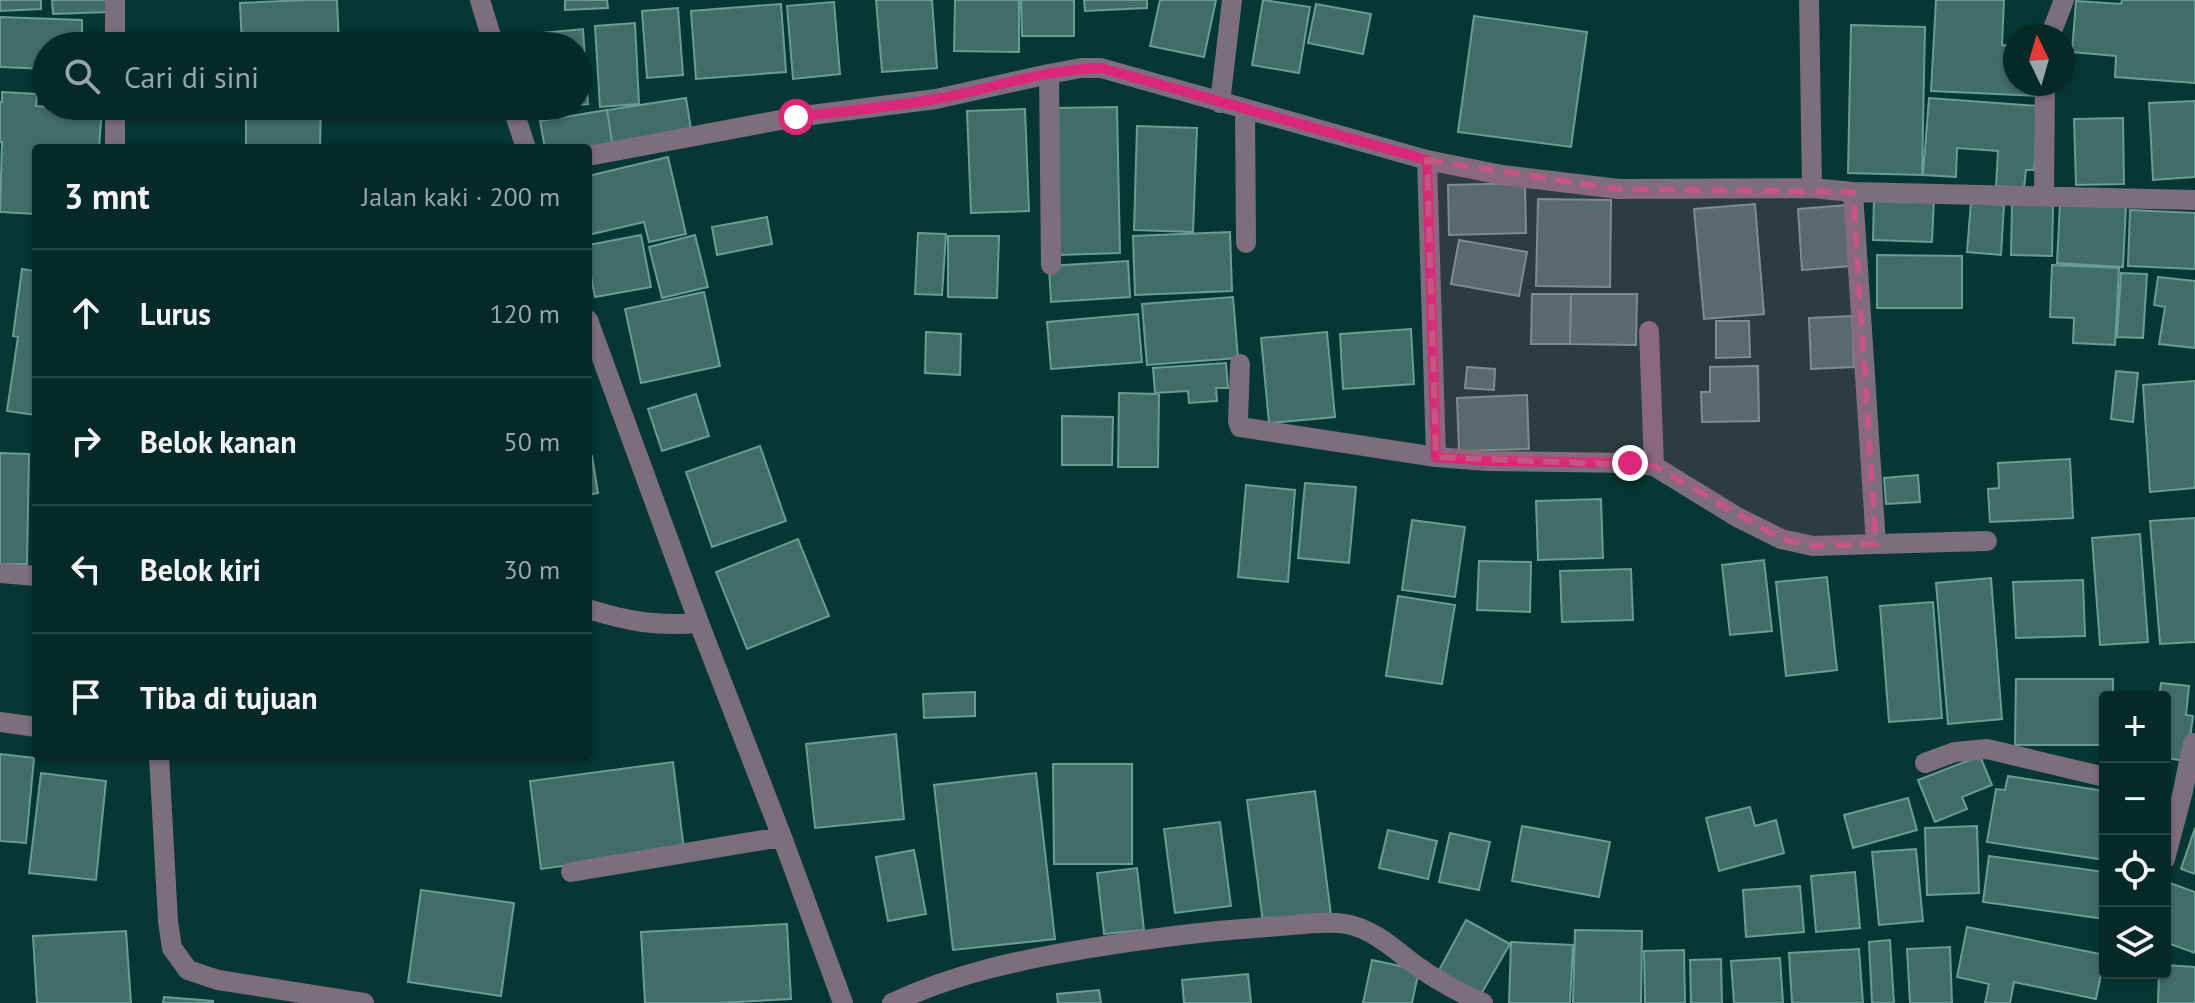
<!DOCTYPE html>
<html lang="id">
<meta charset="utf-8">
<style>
:root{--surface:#042927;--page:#0d312f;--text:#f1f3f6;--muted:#97a6a7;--line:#254544}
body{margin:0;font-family:"PT Sans",sans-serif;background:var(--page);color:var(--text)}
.controls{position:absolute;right:24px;bottom:24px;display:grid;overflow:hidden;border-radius:8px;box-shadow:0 2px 6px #0004}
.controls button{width:72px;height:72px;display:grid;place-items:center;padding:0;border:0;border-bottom:2px solid var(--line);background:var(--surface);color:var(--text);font:40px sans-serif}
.compass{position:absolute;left:2003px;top:24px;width:72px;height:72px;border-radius:50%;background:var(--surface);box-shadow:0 2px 6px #0004;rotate:355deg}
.stop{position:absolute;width:24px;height:24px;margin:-18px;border:6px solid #db2777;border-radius:50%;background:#fff}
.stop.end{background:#db2777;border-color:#fff;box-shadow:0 2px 8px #0008}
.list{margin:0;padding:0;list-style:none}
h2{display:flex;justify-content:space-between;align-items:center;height:104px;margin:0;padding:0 32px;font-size:34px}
h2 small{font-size:26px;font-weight:400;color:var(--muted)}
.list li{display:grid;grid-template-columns:52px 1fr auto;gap:24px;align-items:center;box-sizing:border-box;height:128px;padding:0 32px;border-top:2px solid var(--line)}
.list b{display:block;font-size:30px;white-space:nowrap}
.list em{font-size:26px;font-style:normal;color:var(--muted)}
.icon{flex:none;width:44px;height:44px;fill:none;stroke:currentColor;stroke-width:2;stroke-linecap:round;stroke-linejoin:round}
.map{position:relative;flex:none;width:2195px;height:1003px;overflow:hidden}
.search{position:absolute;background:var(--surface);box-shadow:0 2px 6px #0004;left:32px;top:32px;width:560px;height:88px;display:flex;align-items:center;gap:20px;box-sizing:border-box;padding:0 28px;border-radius:44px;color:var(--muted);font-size:30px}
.panel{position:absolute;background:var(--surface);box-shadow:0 2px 6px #0004;left:32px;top:144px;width:560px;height:616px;border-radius:8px}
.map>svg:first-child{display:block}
.building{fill:#416d69;stroke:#6c9a95;stroke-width:2}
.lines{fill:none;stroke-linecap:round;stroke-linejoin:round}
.minor{stroke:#7c6d7f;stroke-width:20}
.route{stroke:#db2777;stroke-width:10}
.marked{fill:#c55583;fill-opacity:0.2;stroke:#c55583;stroke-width:6;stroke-dasharray:16 10;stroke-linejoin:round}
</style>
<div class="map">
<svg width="2195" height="1003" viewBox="0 0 2195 1003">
<rect width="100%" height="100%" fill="#063734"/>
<path class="building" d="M0,0h41v9l-41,2z
M52,0h56l1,12 -56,2z
M306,0h31l2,46h-97l-2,-43z
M565,0h42l1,8 -43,2z
M876,0h56l5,68 -55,4z
M955,0h64v52l-65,-1z
M1021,0h53v36h-52z
M1084,0h63v8l-62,3z
M1160,0h56l-12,57 -54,-11z
M1263,0l47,7 -11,66 -47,-8z
M1936,0h68l-2,45 13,1v38h24v12l-108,-5z
M2122,0h73v83l-80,-6 1,-21 -44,-4 4,-51 45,3z
M834,2l6,72 -47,5 -6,-73z
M781,4l5,68 -90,7 -5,-68z
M1316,4l55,10 -8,40 -55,-11z
M678,8l5,67 -36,3 -5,-67z
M1474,16l113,16 -16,115 -113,-15z
M0,17l82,3v26h-36v23l-46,-2z
M635,23l4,81 -39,3 -5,-81z
M1851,25l74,2 -3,148 -74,-2z
M583,29l5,75 -10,1v-59h-45l-1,-12z
M2,92l35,2 -1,12 66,4 -3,38h-63v66l-36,-2 2,-70h-2v-40h2z
M686,98l6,37 -79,13 -6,-38z
M1929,98l110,8 -5,64h-8l-2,18 -28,-2 2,-35 -41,-3 -1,29 -33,-2z
M2195,101v76l-42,3 -4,-77z
M246,106h75l-1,42h-74z
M1117,107l3,146 -61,2 -4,-147z
M1025,109l4,102 -58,2 -4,-102z
M607,110l6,38h-68l-5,-27z
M2123,118l1,66 -48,1 -2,-66z
M1137,126l60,2 -4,104 -59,-2z
M668,157l18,77 -37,8 -5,-20 -56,13v-59z
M1525,183l1,50 -77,2 -1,-50z
M1874,197l60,1 -2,44 -59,-2z
M1538,199l73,1 -1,87 -74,-1z
M1971,202l33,3 -3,50 -34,-3z
M2060,203l66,3 -3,61 -66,-4z
M1755,204l9,110 -60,5 -10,-110z
M2012,204l41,1 -1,51 -41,-1z
M1847,205l4,61 -49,4 -4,-61z
M2130,210l65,3v56l-67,-3z
M767,217l5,27 -55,11 -5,-28z
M1230,232l2,59 -97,4 -2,-59z
M918,233l28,1 -4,61 -27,-1z
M641,235l10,52 -56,10 -7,-36v-16z
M695,235l13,52 -46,11 -13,-51z
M948,236h51l-2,62 -49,-1z
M1459,240l68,12 -8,44 -68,-12z
M1877,255l85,1v52h-85z
M1128,261l2,36 -79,5 -2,-36z
M2052,265l67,3 -4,77 -42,-2 1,-25 -24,-1z
M22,269l14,2v144l-29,-4 11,-74 -5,-1z
M2121,273l26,1 -4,64 -26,-1z
M2158,277l37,4v67l-36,-4 6,-37 -11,-2z
M704,292l16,74 -79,17 -16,-74z
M1532,294h39l-1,50h-39z
M1571,294h66l-1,51 -66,-1z
M1233,297l5,61 -91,7 -5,-61z
M1138,314l4,48 -91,7 -4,-47z
M1852,316l2,51 -43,2 -2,-51z
M1716,321h33l1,36 -34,1z
M1411,329l3,55 -71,5 -3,-55z
M926,332l35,2 -1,41 -35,-2z
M1327,332l8,85 -66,6 -8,-85z
M1226,363l2,25h-12l1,13 -28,2 -1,-12 -33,2 -2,-25z
M1758,366l1,55 -57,1 -1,-30h9v-25z
M1467,367l28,2 -1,21 -29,-2z
M2116,371l22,2 -5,49 -22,-3z
M2195,381v107l-45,4 -7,-107z
M1119,393l40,1 -1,73h-40z
M696,394l13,42 -47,15 -14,-42z
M1527,395l2,54 -70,2 -2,-53z
M1062,416l51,1 -1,48h-50z
M760,446l26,75 -74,26 -26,-75z
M0,453l29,1 -2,110h-27z
M592,456l6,37 -10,2v-38z
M2070,459l3,59 -83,4 -2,-33 11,-1 -1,-25z
M1918,475l2,27 -34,2 -2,-26z
M1305,483l51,4 -7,76 -51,-5z
M1246,485l49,5 -7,92 -50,-5z
M1601,499l2,59 -65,2 -2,-59z
M2195,518v124l-35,2 -10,-123z
M1412,520l53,7 -10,70 -53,-7z
M2140,534l8,108 -48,3 -8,-107z
M798,539l31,77 -82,33 -31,-77z
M1764,560l8,71 -42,4 -8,-70z
M1479,561l52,1 -1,50 -53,-2z
M1631,569l2,51 -71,2 -2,-51z
M1827,577l10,93 -51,6 -10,-94z
M1991,578l11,141 -54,5 -12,-141z
M2083,580l2,56 -69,2 -3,-56z
M1398,596l57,9 -13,79 -56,-8z
M1933,602l9,116 -53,4 -9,-116z
M2016,679h97v18h-8v48h-90z
M2161,683l28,3 -3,29 7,1 -6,45 -22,-3v-61h-6z
M975,692v24l-51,2 -1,-24z
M896,734l8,85 -89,9 -9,-84z
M0,754l34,4 -8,85 -26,-2z
M1980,756l12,29 -30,12 5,12 -32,13 -17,-42z
M673,762l11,88 -143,19 -11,-88z
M1053,764h79v100h-78z
M41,773l65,8 -10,99 -67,-7z
M1036,773l19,166 -102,11 -19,-165z
M2008,776l97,15v69l-118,-18 9,-53 9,1z
M1315,791l16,124 -68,8 -16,-123z
M1908,798l9,32 -64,18 -9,-33z
M1750,807l5,19 21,-6 8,33 -65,18 -13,-53z
M1220,822l11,84 -56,7 -11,-84z
M1522,826l88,16 -11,55 -87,-16z
M1977,826l2,67 -52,2 -2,-67z
M2195,828v46l-14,-5z
M1388,830l49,11 -9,38 -49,-11z
M1450,833l40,9 -11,48 -40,-8z
M1916,849l7,72 -44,4 -7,-73z
M914,850l12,64 -38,7 -12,-64z
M1989,856l116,16v47l-122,-17z
M1137,868l7,62 -40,4 -7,-61z
M1855,872l5,56 -44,4 -5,-56z
M2167,882l28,10v61l-30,-11v-55z
M1800,886l4,46 -58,5 -3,-47z
M421,890l93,13 -13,93 -93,-14z
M1466,920l44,24 -30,52 -42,-24z
M787,924l4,75 -72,4h-74l-4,-71z
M1967,927l138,28 -9,44 -82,-17 -4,21h-25l4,-19 -32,-7z
M1575,930l67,1 -1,72h-68z
M126,931l5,72h-94l-4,-67z
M1890,940l4,63h-22l-3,-61z
M1511,942l62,3 -3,58h-61z
M1950,947l2,56h-42l-3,-54z
M1859,949l4,54h-71l-3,-50z
M1684,950l1,53h-40l-1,-52z
M1780,958l3,45h-49l-3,-42z
M1721,959l1,44h-31l-1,-43z
M1372,960l47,10 -7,33h-49z
M2165,965l30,2v36h-37l1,-30h6z
M1248,974l3,29h-67l-2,-23z
M1099,990l2,13h-43l-1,-9z
M164,997l49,4v2h-50z"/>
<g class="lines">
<path class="minor" d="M480,0l14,46
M1809,0l3,188
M2050,36l14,-36
M115,46v-46
M1049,74l2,191
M1220,103l12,-103
M512,106l14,42
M1245,110l1,133
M115,148v-42
M588,156l208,-39 140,-18 113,-25 32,-6h20l326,92 75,15 117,14 193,-1 41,4 342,8
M1427,160l9,297 51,4 143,2 24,3 83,51 44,22 32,7 63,-2 -23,-352
M2044,195l1,-111
M588,320l111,303 83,214 61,166
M1649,331l5,135
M1240,364l-2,57 2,6 196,30
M1876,544l111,-3
M0,573l36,3
M588,609c43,13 66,17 111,14
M0,722l36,5
M159,756l9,165 4,27 16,22 30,10 146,23
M1925,763l30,-11 32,-3 118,28
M2165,859l17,-64 11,-52
M571,872l211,-35
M892,1003c64,-30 131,-44 199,-55 59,-10 117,-17 176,-21 26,-1 54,-7 79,-3 27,5 47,24 68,40 22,16 44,28 69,39"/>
</g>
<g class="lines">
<path class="route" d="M796,117c47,-6 95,-10 141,-18 54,-10 108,-30 164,-31l326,92 9,297 51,4 143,2"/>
</g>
<path class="marked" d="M1427,160l192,29 234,3 23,352 -63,2 -32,-7 -127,-73 -218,-9z"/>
</svg>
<div class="controls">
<button>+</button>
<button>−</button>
<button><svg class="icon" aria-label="locate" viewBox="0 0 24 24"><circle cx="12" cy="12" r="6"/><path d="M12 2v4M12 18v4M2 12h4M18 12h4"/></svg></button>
<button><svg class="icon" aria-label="layers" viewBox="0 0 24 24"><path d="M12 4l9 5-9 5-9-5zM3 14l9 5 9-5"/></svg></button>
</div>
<svg class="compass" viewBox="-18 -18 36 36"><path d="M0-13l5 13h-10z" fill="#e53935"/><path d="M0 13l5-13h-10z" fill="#97a6a7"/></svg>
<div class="stop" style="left:796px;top:117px"></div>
<div class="stop end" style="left:1630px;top:463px"></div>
<div class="search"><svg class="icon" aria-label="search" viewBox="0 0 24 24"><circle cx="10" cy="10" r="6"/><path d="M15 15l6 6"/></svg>Cari di sini</div>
<section class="panel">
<h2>3 mnt<small>Jalan kaki · 200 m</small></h2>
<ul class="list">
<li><svg class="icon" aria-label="ahead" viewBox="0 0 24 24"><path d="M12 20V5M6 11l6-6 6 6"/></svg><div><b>Lurus</b></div><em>120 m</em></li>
<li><svg class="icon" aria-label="right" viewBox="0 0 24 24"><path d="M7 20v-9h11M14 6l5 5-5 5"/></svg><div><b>Belok kanan</b></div><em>50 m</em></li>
<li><svg class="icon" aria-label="left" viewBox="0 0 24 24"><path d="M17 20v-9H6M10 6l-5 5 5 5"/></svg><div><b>Belok kiri</b></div><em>30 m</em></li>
<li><svg class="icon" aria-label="arrive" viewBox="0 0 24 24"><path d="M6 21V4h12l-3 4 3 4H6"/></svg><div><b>Tiba di tujuan</b></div></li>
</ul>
</section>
</div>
